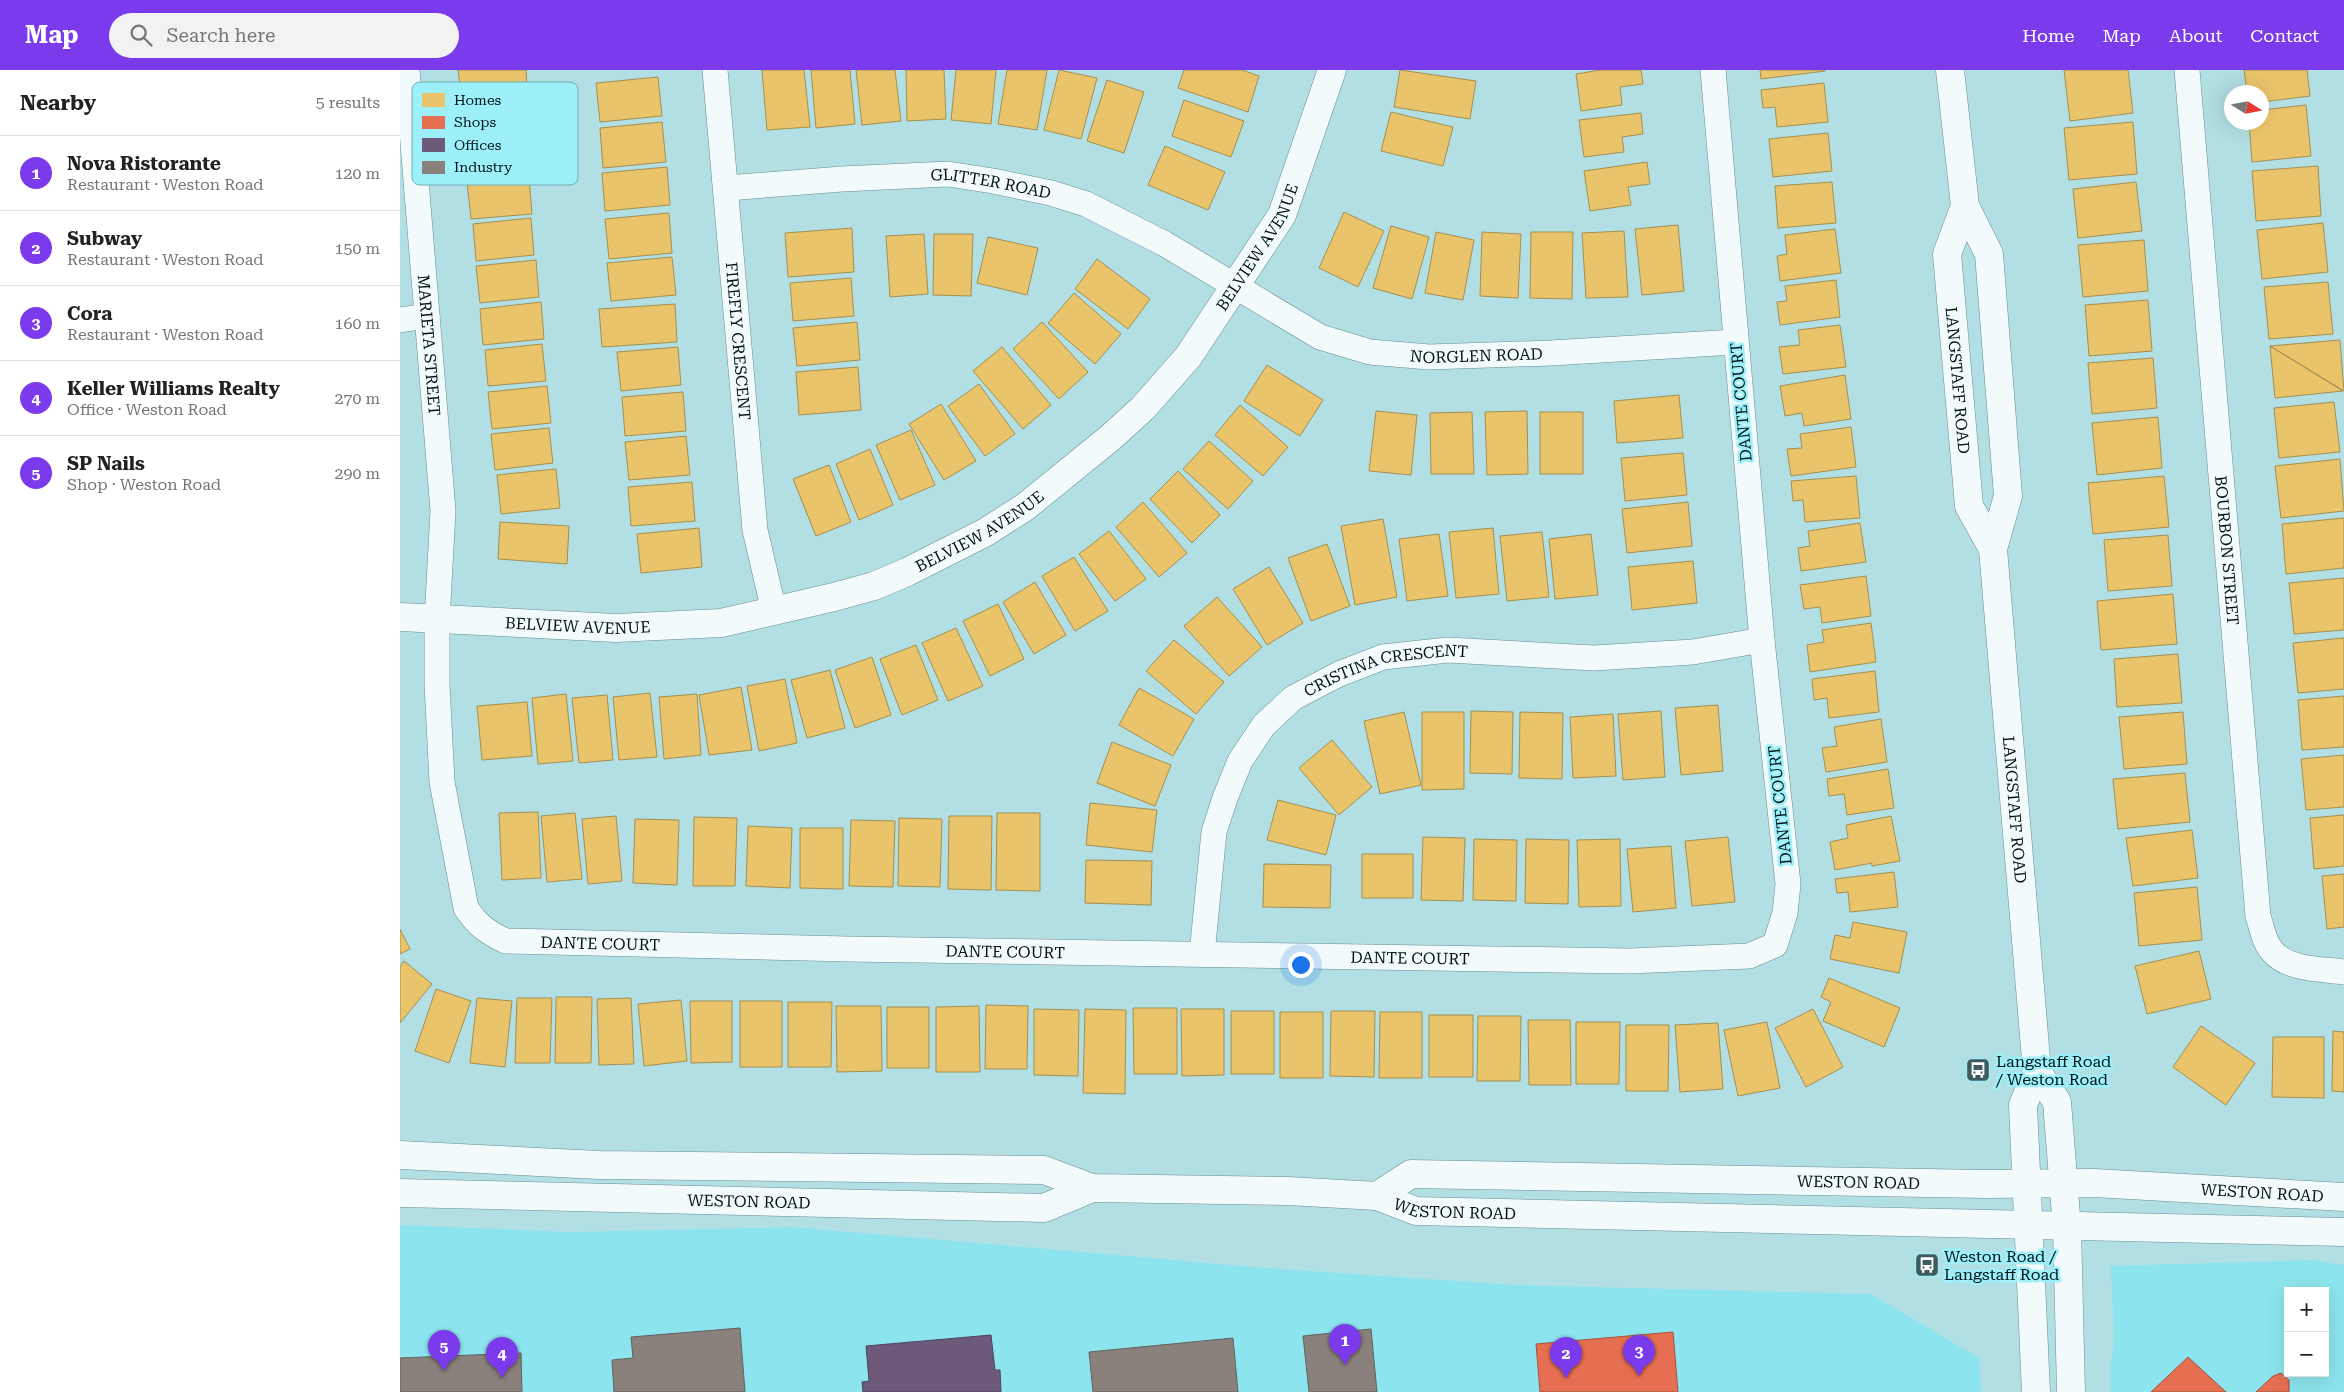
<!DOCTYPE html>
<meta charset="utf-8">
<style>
:root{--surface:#fff;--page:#f2f2f2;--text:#222;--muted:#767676;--line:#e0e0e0;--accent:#7c3aed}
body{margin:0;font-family:"Roboto Serif",serif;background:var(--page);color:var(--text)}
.controls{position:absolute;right:15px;bottom:15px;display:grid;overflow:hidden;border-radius:0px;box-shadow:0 5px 20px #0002}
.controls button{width:45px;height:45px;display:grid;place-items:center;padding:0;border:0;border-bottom:1px solid var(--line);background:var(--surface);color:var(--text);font:25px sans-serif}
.compass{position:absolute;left:1824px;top:15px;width:45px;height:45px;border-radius:50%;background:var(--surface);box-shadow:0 5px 20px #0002;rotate:101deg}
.you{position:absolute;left:900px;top:894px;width:18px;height:18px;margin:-12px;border:4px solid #fff;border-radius:50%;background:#1a73e8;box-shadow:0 0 0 8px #1a73e833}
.badge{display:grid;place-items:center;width:32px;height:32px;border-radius:50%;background:var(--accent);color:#fff;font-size:16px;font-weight:700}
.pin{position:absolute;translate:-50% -41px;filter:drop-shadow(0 1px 2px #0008)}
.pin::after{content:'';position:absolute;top:26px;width:18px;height:15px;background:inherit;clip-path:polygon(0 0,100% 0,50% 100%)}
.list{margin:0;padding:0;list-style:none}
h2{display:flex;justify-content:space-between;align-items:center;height:65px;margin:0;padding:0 20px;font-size:21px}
h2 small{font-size:16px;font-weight:400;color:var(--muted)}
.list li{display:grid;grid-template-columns:32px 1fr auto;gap:15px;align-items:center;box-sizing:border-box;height:75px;padding:0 20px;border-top:1px solid var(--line)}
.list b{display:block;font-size:19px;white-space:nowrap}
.list p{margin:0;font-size:16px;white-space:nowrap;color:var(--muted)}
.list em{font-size:16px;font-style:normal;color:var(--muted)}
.icon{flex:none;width:28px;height:28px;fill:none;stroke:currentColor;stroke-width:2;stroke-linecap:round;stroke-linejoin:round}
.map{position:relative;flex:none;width:1944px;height:1322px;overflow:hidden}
header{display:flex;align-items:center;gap:30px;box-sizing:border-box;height:70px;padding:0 25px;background:var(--accent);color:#fff}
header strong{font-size:24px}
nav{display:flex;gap:28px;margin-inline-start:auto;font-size:18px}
.search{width:350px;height:45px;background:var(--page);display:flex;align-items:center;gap:12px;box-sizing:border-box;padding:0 18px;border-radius:28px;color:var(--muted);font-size:19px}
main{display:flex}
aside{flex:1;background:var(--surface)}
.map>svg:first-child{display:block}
.built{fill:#8ce5ee;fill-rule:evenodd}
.homes{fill:#e9c46a;stroke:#a39051}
.shops{fill:#e76f51;stroke:#a25440}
.offices{fill:#6d597a;stroke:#4c455d}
.industry{fill:#8a817c;stroke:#61615e}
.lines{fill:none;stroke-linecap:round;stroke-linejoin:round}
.minor-casing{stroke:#668e92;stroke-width:26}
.tertiary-casing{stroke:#668e92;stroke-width:29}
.secondary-casing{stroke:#668e92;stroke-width:29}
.minor{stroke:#f3fafb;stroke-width:25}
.tertiary{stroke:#f3fafb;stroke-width:28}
.secondary{stroke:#f3fafb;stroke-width:28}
.labels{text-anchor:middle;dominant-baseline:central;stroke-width:5;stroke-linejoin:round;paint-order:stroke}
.street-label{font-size:16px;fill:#001618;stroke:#9df0f9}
.poi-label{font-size:16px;fill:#001618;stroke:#9df0f9;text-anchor:start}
.key{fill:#9df0f9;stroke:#6eafb6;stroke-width:1}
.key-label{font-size:14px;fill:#001618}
</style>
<header>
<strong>Map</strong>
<div class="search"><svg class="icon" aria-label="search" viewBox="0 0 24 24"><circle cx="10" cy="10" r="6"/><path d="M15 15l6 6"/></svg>Search here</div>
<nav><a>Home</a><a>Map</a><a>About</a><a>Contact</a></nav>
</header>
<main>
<aside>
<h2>Nearby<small>5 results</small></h2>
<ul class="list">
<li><span class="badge">1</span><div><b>Nova Ristorante</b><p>Restaurant · Weston Road</p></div><em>120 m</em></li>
<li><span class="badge">2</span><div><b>Subway</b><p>Restaurant · Weston Road</p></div><em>150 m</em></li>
<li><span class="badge">3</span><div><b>Cora</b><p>Restaurant · Weston Road</p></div><em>160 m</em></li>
<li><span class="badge">4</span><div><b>Keller Williams Realty</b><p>Office · Weston Road</p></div><em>270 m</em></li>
<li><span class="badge">5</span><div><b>SP Nails</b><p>Shop · Weston Road</p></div><em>290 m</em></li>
</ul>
</aside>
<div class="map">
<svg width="1944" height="1322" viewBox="0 0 1944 1322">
<rect width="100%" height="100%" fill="#b2dfe4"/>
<path class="built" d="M0,1155l170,7 223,-5 472,41 251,17 355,9 108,64 2,34h-1581z
M1912,1190l32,5v127h-233l-1,-19 4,-33 -3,-74zM1888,1221h37v82h-37z"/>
<path class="homes" d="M58,0h68l1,18 -66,5z
M362,0h42l6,57 -43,3z
M411,0h39l5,54 -39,4z
M456,0h39l6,51 -39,4z
M506,0h38l2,49 -39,2z
M556,0h40l-5,54 -40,-4z
M607,0h40l-10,60 -39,-6z
M659,0l38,8 -16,61 -37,-9z
M784,0h58l17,6 -11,36 -70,-24z
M1000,0l76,11 -6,38 -76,-12z
M1201,0h40l2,14 -23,3 2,18 -41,6 -5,-37z
M1360,0h65v1l-64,8z
M1664,0h64l5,43 -63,8z
M1844,0h63l3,26 -48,6v-10h-15z
M258,7l4,39 -62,6 -4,-39z
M707,10l37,12 -20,61 -37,-12z
M1424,13l4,39 -51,5 -2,-20 -12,1 -2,-18z
M784,30l60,21 -13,36 -59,-21z
M1906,35l5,51 -59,6 -3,-40h13v-12z
M991,42l62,15 -10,39 -62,-15z
M1241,43l2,21 -21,3 2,15 -40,5 -5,-37z
M262,52l4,40 -63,6 -3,-40z
M1733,52l4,52 -68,6 -5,-52z
M1428,63l4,38 -59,6 -4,-38z
M765,76l60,26 -17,38 -60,-25z
M1247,92l3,22 -22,3 3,18 -41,6 -6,-40z
M1918,96l3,50 -65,5 -4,-50z
M267,97l3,38 -65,6 -3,-38z
M129,107l3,37 -61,5 -4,-37z
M1432,112l4,41 -58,5 -3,-42z
M1736,112l6,49 -64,7 -5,-49z
M944,142l40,19 -26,56 -39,-19z
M269,143l3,40 -63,6 -4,-40z
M131,148l3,37 -58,6 -3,-37z
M1923,153l5,49 -66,7 -5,-49z
M1278,155l6,66 -42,4 -7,-66z
M991,156l38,11 -17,62 -39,-11z
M452,158l2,44 -66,5 -3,-44z
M1435,159l6,44 -61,8 -3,-25 10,-2 -2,-19z
M1224,161l4,66 -42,1 -4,-65z
M1036,162l38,8 -11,60 -38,-7z
M1082,162l39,2 -3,64 -38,-2z
M1131,162h42l-1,67 -42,-1z
M524,164l4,60 -38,3 -4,-61z
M534,164h39l-2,62 -38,-1z
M588,167l50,11 -11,47 -50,-12z
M1744,170l4,51 -65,6 -5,-52z
M272,187l4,38 -65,6 -4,-38z
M697,189l53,40 -22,30 -53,-40z
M136,190l3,37 -59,6 -4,-37z
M451,208l3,38 -61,5 -3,-38z
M1436,210l4,37 -60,8 -3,-23 10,-1 -2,-15z
M1928,212l5,52 -64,5 -5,-52z
M674,223l47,41 -26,30 -47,-41z
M1748,230l4,51 -63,5 -4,-51z
M141,232l3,37 -61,6 -3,-36z
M275,234l2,38 -75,5 -3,-38z
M457,252l3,38 -63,6 -4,-38z
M642,252l46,50 -29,27 -46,-50z
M1440,255l6,42 -63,7 -4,-27 21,-2 -2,-15z
M1940,270l4,51 -74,-45z
M142,274l4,37 -58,5 -3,-36z
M1870,276l73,45 -68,7z
M278,277l3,38 -60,6 -4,-39z
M602,277l49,58 -28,24 -50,-58z
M1753,288l4,50 -65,6 -4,-51z
M867,295l56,35 -23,36 -56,-35z
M458,297l3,43 -62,5 -3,-43z
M1445,305l6,44 -47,7 -2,-13 -17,3 -5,-30z
M579,314l36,50 -30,22 -37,-50z
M147,316l4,37 -59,6 -4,-37z
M283,322l3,39 -61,5 -3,-39z
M1279,325l4,43 -66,5 -3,-42z
M1934,332l6,50 -61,6 -5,-50z
M541,334l35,57 -32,19 -35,-56z
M840,335l48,42 -25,29 -48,-41z
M976,341l41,4 -6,60 -42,-4z
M1127,341l1,63 -41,1 -2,-63z
M1072,342l2,62h-43l-1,-61z
M1140,342h43v62h-43z
M1758,347l4,51 -65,7 -5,-52z
M1451,357l5,40 -65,9 -4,-27 15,-1 -2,-14z
M149,358l4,35 -58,7 -4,-36z
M511,360l24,55 -35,15 -24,-55z
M286,366l4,39 -61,5 -4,-38z
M809,371l44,40 -25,28 -45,-40z
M470,379l23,56 -34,15 -23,-56z
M1283,383l4,42 -62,6 -4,-43z
M1940,389l4,52 -63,7 -6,-52z
M429,395l22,57 -35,14 -23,-57z
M156,399l4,39 -59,6 -4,-39z
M778,401l42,44 -28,28 -42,-44z
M1456,406l4,42 -55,4 -2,-22 -10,1 -2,-20z
M1764,406l5,51 -76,7 -5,-51z
M292,412l3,39 -64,5 -3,-39z
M743,432l44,51 -28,24 -43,-50z
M1288,432l4,44 -65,7 -5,-44z
M1944,448v50l-58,6 -4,-50z
M983,449l14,78 -42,8 -14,-79z
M100,452l69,4 -2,38 -69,-5z
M1460,453l6,39 -65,9 -3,-23 12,-2 -2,-15z
M299,458l3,39 -61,6 -4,-39z
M1093,458l6,66 -43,4 -7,-66z
M709,461l37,48 -31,22 -36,-47z
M1142,462l7,65 -42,4 -7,-65z
M1039,464l9,62 -41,5 -8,-62z
M1191,464l7,61 -43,4 -6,-60z
M1768,465l4,51 -64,5 -4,-51z
M927,474l23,62 -39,15 -23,-63z
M674,487l34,54 -33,20 -33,-55z
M1293,491l4,42 -65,7 -4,-43z
M869,497l34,56 -36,22 -34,-56z
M1466,506l5,40 -49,7 -2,-16 -16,2 -4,-24z
M1944,508v52l-50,4 -5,-51z
M635,512l31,53 -32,19 -31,-52z
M1773,524l4,50 -76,6 -4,-49z
M817,527l45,50 -33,29 -45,-50z
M598,534l26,55 -34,17 -27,-55z
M1471,553l5,39 -66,10 -3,-27 17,-3 -2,-12z
M556,558l27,58 -35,15 -26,-58z
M1944,568v51l-46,4 -5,-50z
M774,570l50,42 -28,32 -50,-43z
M516,575l22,55 -36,15 -22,-56z
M1778,584l4,49 -65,4 -3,-48z
M472,587l19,58 -36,13 -20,-58z
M430,600l15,58 -38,10 -16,-58z
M1475,601l4,41 -50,6 -2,-20 -13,2 -2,-21z
M385,609l12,64 -38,8 -12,-65z
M341,617l11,63 -43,5 -10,-60z
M739,618l55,31 -21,37 -54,-31z
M250,623l7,64 -38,3 -6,-63z
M166,624l7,67 -35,3 -6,-66z
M297,624l4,61 -37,4 -5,-62z
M207,625l6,65 -34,3 -7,-65z
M1944,626v51l-42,3 -4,-50z
M127,632l5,54 -50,4 -5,-54z
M1318,635l5,66 -42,4 -6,-67z
M1071,641l42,1 -1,62 -42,-1z
M1261,641l4,66 -42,3 -5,-66z
M1004,642l17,73 -41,9 -16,-73z
M1022,642h42v77l-42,1z
M1120,642l43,1 -1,66 -43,-1z
M1783,642l4,52 -63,5 -5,-52z
M1213,644l3,62 -43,2 -3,-61z
M1481,649l6,43 -61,10 -4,-24 15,-2 -3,-19z
M932,670l40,47 -33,28 -40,-47z
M712,672l59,23 -16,41 -58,-23z
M1944,685v52l-38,3 -5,-51z
M1488,699l6,39 -47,7 -3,-21 -15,2 -2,-17z
M1785,703l5,49 -72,7 -5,-50z
M878,730l58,15 -10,40 -59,-15z
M690,733l67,7 -5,42 -66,-7z
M138,742l3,66 -39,2 -3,-67z
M175,743l7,66 -35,3 -6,-66z
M597,743h43v78l-44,-1z
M1944,745v51l-30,3 -4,-51z
M216,746l6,65 -34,3 -6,-65z
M549,746h43l-1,74 -43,-1z
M1491,746l9,45 -28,5v-3l-37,7 -5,-28 18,-4 -2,-13z
M294,747l43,1 -2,68h-42z
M499,748l43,1 -2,68 -42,-1z
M235,749l44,1 -2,65 -44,-2z
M451,750l44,1 -2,66 -44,-1z
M348,756l44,2 -2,60 -44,-2z
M400,758h43v61l-43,-1z
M1792,760l6,48 -65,8 -7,-48z
M1023,767l42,1 -2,63 -42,-1z
M1328,767l7,65 -43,4 -7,-65z
M1074,769l43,1 -1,61 -43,-1z
M1126,769l43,1 -1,64 -43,-1z
M1220,769l1,67 -42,1 -2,-67z
M1271,776l5,62 -43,4 -6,-63z
M962,784h51v44h-51z
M686,790l66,1 -1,44 -66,-2z
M864,794l67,1 -1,43 -67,-1z
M1494,802l4,35 -48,5 -2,-20 -11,1 -2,-14z
M1944,804v53l-17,2 -5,-53z
M1797,817l5,53 -63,6 -5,-53z
M1453,852l54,10 -8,41 -69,-14 5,-24 15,3z
M0,859l10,20 -10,5z
M1799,881l12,48 -64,15 -12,-48z
M4,891l28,23 -32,39v-57z
M1429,908l71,30 -16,39 -61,-26 8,-19 -10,-5z
M36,919l35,12 -22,62 -34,-12z
M156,927h36l-1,66h-36z
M77,928l35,3 -7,66 -35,-4z
M117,928h35l-2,65h-35z
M231,928l3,66 -35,1 -2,-66z
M281,930l6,61 -43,5 -6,-62z
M290,931h42v61l-41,1z
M340,931h42v66h-42z
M388,932h44l-1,65h-43z
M586,935l42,1 -1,63h-42z
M436,936h45l1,65 -45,1z
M579,936l1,66h-44v-65z
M487,937h42v61h-42z
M733,938h44v66h-43z
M634,939l45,1 -1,66 -44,-1z
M685,939l41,1 -1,84 -42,-1z
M781,939h43v66l-42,1z
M1413,939l30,58 -37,20 -31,-59z
M831,941h43v63h-43z
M931,941h44l-1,66 -44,-1z
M880,942h43v66h-43z
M980,942h42v66h-43z
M1029,945h44v62h-44z
M1078,946h43l-1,65h-43z
M1128,950h42l1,65h-42z
M1176,952h44l-1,62h-43z
M1367,952l13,66 -42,8 -14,-66z
M1318,953l5,66 -43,3 -5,-67z
M1226,955h43l-1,66h-42z
M1801,956l54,37 -29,42 -53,-38z
M1933,961l11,1v60l-12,-1z
M1873,967h51v61l-52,-1z"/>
<path class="shops" d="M1273,1262l5,60h-138l-4,-48z
M1788,1287l38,35h-75z
M1881,1303l8,7v12h-33l17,-16z"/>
<path class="offices" d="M591,1265l4,35h5l1,22h-138l-1,-10 7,-1 -3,-35z"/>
<path class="industry" d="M340,1258l5,64h-131l-2,-32 21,-2 -2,-21z
M971,1259l6,63h-68l-6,-56z
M833,1268l5,54h-145l-4,-40z
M121,1283l1,39h-122v-34z"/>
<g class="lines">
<defs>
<g id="minor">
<path id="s1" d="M7,0l36,441 -6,109v64l5,98 24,126c11,17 22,25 40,33l341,8 783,12 119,-5 26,-11 10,-32 3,-29 -26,-244 -49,-570"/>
<path id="s2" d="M315,0l40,460 19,81"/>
<path id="s3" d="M1787,0l71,846c4,12 6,27 15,36 16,18 49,17 71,20"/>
<path id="s4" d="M327,118l115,-9 106,-5 45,7 58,12 35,11 79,40 155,93 50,15 59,5 122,-4 184,-11"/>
<path d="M0,250l27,-4"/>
<path id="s5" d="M802,884l12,-122 11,-34 15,-37 24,-36 29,-27 46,-24 44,-17 65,-7 146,8 99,-6 69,-12"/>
</g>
<g id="tertiary">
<path id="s6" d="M0,547l216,11 105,-5 113,-26 40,-11 33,-14 79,-40 39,-25 85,-69 33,-30 45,-51 94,-142 50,-145"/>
</g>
<g id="secondary">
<path id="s7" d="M1550,0l15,136 24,48 19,242 -15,53 44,522 -14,34 13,287"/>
<path id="s8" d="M1565,136l-18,48 22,252 24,43"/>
<path d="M1637,1001l20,31 10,126 4,164"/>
<path id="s9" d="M0,1085l199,10 445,5 48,18 196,3 89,5 39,15 928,21"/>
<path id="s10" d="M0,1123l644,15 48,-20"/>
<path id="s11" d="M977,1126l34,-22 575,10 108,-1 250,14"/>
</g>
</defs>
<use href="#minor" class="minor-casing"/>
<use href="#tertiary" class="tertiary-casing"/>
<use href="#secondary" class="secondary-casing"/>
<use href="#minor" class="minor"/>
<use href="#tertiary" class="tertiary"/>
<use href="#secondary" class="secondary"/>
</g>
<defs>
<symbol id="bus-square" viewBox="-11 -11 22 22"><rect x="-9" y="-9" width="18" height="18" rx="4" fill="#3e5c5f" stroke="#9df0f9"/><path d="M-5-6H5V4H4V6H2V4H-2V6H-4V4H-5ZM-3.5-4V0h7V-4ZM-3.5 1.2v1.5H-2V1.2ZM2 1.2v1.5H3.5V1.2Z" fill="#fff"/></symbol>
</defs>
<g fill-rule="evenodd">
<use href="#bus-square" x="1564" y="986" width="28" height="28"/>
<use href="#bus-square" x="1513" y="1181" width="28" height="28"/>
</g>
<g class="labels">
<g class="street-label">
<text stroke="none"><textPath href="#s4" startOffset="265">GLITTER ROAD</textPath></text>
<text stroke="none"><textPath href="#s6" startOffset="1002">BELVIEW AVENUE</textPath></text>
<text stroke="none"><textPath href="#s2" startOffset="272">FIREFLY CRESCENT</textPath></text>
<text stroke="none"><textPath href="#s1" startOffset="276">MARIETA STREET</textPath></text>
<text stroke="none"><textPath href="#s4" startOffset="791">NORGLEN ROAD</textPath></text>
<text stroke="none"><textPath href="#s8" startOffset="178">LANGSTAFF ROAD</textPath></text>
<text transform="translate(1341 332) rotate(-95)">DANTE COURT</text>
<text stroke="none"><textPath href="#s6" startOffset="598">BELVIEW AVENUE</textPath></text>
<text stroke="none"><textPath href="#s3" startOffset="482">BOURBON STREET</textPath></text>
<text stroke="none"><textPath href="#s6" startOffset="178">BELVIEW AVENUE</textPath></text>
<text stroke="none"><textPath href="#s5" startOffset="380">CRISTINA CRESCENT</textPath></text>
<text transform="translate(1380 735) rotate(-96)">DANTE COURT</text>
<text stroke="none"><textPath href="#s7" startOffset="750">LANGSTAFF ROAD</textPath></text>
<text stroke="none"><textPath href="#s1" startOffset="989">DANTE COURT</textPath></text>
<text stroke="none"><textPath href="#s1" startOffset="1394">DANTE COURT</textPath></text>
<text stroke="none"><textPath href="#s1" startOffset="1799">DANTE COURT</textPath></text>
<text stroke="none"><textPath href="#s11" startOffset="488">WESTON ROAD</textPath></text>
<text stroke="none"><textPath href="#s11" startOffset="892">WESTON ROAD</textPath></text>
<text stroke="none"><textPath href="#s10" startOffset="349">WESTON ROAD</textPath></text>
<text stroke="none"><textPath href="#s9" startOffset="1061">WESTON ROAD</textPath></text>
</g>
<g class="poi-label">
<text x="1596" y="991">Langstaff Road<tspan x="1596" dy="18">/ Weston Road</tspan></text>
<text x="1544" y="1186">Weston Road /<tspan x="1544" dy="18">Langstaff Road</tspan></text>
</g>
</g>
<rect x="12" y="12" width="166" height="103" rx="8" class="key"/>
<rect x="22" y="23" width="23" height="14" fill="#e9c46a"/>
<rect x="22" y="46" width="23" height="13" fill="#e76f51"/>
<rect x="22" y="68" width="23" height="14" fill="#6d597a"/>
<rect x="22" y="91" width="23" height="13" fill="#8a817c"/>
<g class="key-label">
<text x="54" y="35">Homes</text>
<text x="54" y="57">Shops</text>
<text x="54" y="80">Offices</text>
<text x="54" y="102">Industry</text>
</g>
</svg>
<div class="controls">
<button>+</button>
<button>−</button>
</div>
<svg class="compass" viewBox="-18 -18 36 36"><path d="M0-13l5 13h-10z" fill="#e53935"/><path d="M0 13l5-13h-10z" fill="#767676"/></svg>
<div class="you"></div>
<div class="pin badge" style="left:945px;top:1295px">1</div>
<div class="pin badge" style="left:1166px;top:1308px">2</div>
<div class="pin badge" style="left:1239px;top:1306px">3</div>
<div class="pin badge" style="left:102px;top:1308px">4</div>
<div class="pin badge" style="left:44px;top:1301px">5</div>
</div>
</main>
